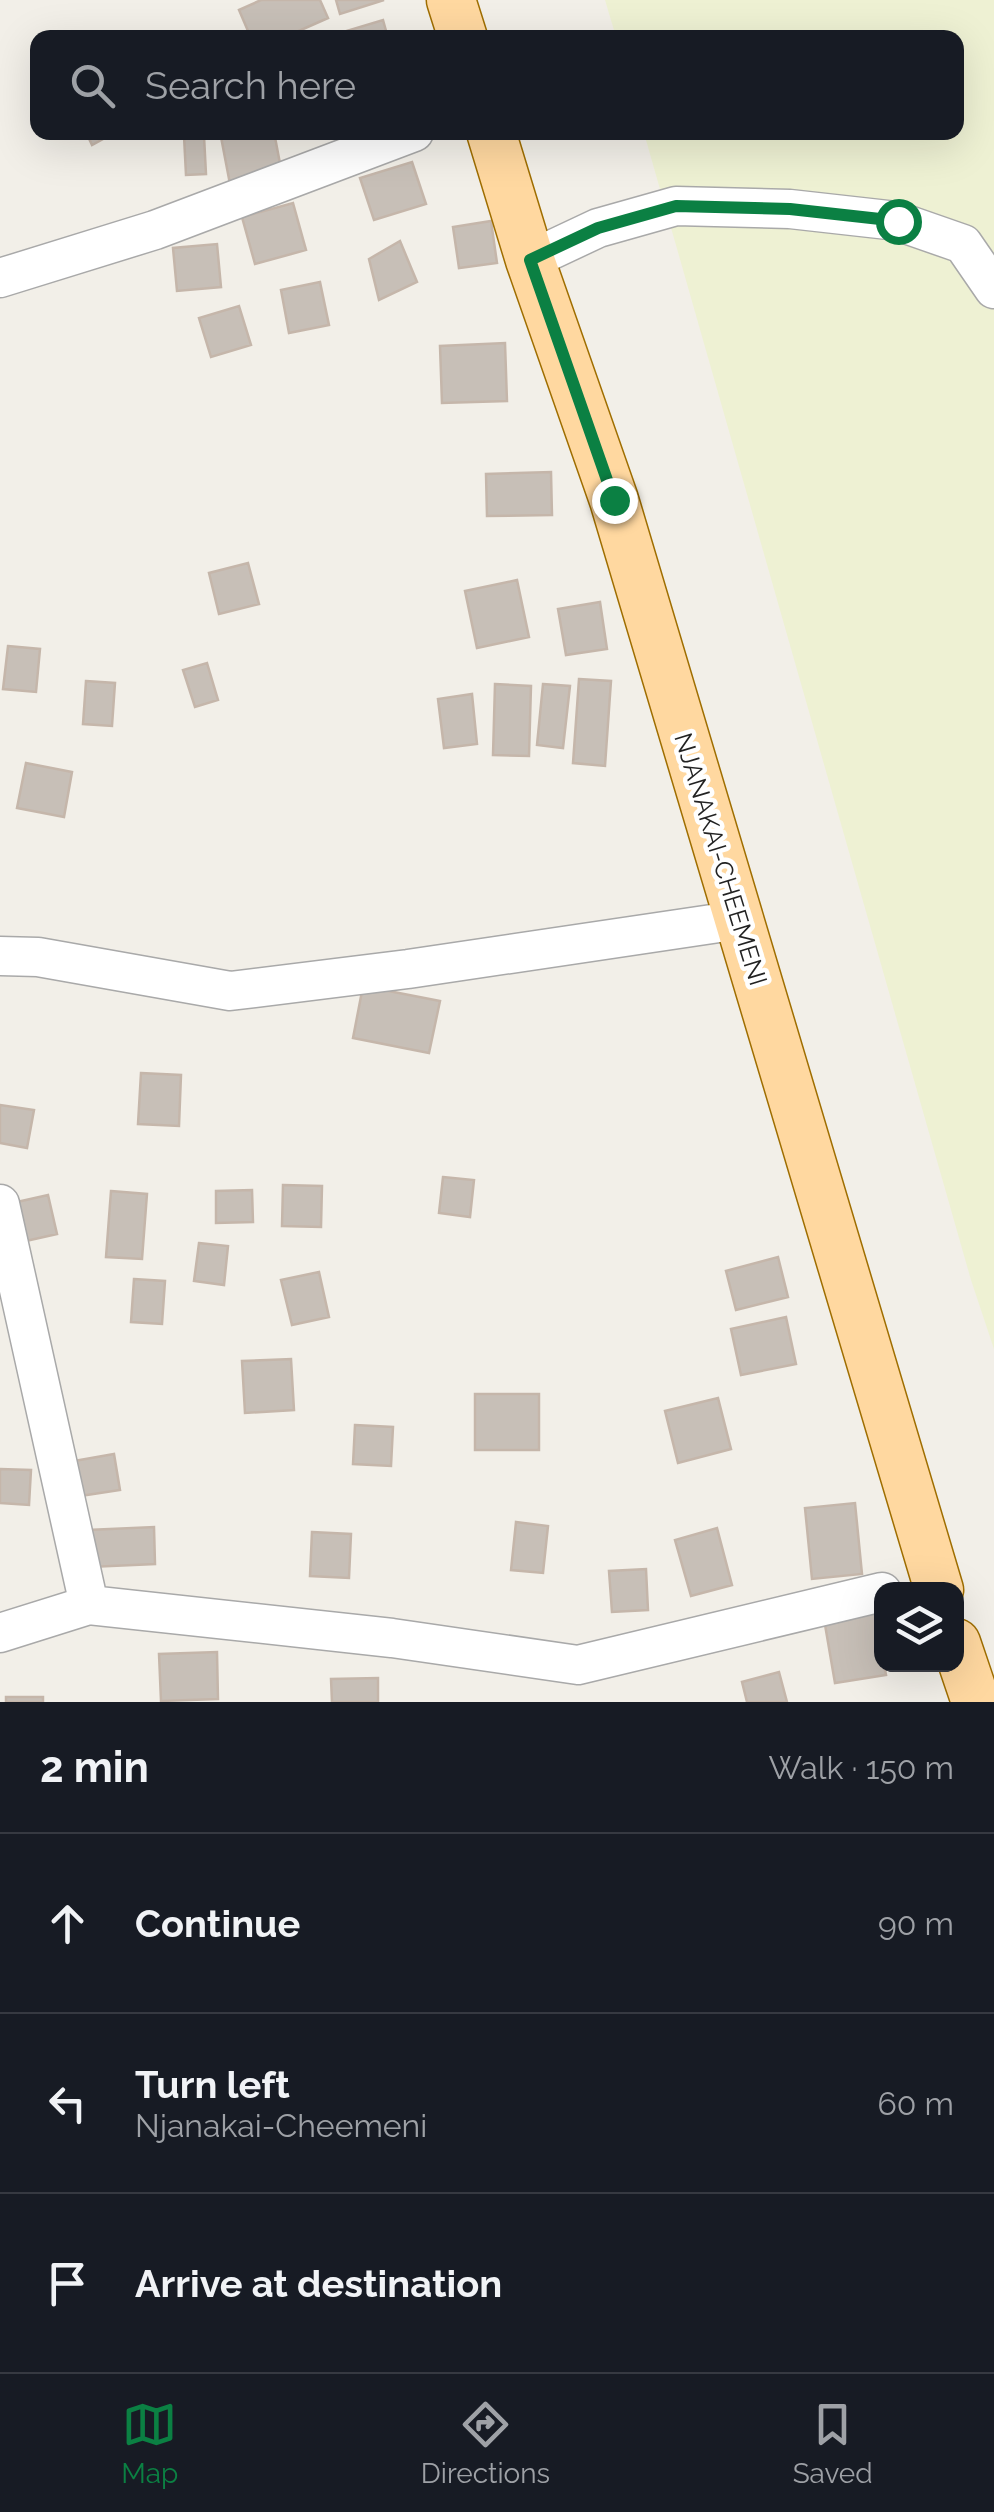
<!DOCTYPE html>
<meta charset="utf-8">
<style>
:root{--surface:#171b24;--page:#20242c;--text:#f1f3f6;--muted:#9ea1a6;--line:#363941;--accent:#0b8043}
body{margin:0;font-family:Raleway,sans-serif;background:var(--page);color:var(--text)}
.controls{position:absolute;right:30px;bottom:30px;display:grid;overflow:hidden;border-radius:20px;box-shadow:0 10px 40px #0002}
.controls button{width:90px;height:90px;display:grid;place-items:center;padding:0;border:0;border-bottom:2px solid var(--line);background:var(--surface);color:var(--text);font:50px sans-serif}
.stop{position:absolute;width:30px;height:30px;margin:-22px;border:8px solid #0b8043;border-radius:50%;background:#fff}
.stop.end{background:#0b8043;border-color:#fff;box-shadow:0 2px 10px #0008}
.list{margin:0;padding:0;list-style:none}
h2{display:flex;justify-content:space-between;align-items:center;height:130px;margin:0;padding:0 40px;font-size:42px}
h2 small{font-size:32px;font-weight:400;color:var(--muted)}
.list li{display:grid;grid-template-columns:65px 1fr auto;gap:30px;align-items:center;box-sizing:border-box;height:180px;padding:0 40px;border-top:2px solid var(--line)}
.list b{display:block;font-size:38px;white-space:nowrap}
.list p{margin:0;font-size:32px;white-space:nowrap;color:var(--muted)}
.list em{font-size:32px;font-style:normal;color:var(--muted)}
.icon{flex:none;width:55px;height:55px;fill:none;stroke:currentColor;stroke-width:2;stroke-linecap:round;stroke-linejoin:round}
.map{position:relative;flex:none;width:994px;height:1702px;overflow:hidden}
.search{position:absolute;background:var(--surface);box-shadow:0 10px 40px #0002;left:30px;right:30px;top:30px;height:110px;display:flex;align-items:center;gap:25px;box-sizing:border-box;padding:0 35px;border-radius:20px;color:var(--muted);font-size:38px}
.sheet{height:670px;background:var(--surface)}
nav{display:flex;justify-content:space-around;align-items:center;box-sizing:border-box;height:140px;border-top:2px solid var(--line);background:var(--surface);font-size:28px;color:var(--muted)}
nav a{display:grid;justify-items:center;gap:5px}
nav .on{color:var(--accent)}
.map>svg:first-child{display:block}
.farmland{fill:#eef1d3}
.building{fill:#c7bfb7;stroke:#c5b6aa;stroke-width:2.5}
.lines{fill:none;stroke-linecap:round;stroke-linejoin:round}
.minor-casing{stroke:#a9a9a9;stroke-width:41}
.major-casing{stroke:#9f6e00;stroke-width:51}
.minor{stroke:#fff;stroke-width:38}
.major{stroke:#ffd8a0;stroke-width:48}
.route{stroke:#0b8043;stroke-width:12}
.labels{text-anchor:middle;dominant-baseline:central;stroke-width:9;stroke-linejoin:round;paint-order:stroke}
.street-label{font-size:25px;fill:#222;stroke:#fff}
</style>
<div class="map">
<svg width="994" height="1702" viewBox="0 0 994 1702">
<rect width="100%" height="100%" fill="#f2efe8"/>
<path class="farmland" d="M605,0h389v1349l-23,-69 -327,-1147 312,-1v-94l-340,-1z"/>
<path class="building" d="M261,0h59l8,18 -45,20h-32l-12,-28z
M336,0h48l-44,14z
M383,20l5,18h-43l-2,-6z
M86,132h30l-24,13z
M245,132h29l8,42 -52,10 -9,-47z
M184,136h20l2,38 -20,1z
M412,162l14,42 -52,16 -14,-42z
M293,203l13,47 -51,14 -13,-47z
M491,221l6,42 -38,5 -6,-41z
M400,241l17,41 -38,18 -10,-41z
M217,244l4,43 -44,4 -4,-43z
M320,282l9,43 -40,8 -8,-43z
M239,306l12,39 -40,12 -12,-39z
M505,343l2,58 -65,2 -2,-57z
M551,472l1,43 -65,1 -1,-42z
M248,563l11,41 -40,10 -10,-41z
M517,580l12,57 -52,11 -12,-57z
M600,602l7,47 -41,6 -8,-46z
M8,646l32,3 -4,43 -33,-3z
M207,663l11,37 -23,7 -12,-37z
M579,679l32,2 -6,85 -32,-3z
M86,681l29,2 -3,43 -29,-2z
M495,684l36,2 -2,70 -36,-1z
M543,684l27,2 -7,62 -26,-3z
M472,694l5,50 -33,4 -6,-49z
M26,763l46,9 -8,45 -47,-9z
M363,986l77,15 -11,52 -76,-15z
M141,1073l40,2 -2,51 -41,-2z
M0,1105l34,5 -7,38 -27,-5z
M443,1177l31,3 -4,37 -31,-4z
M283,1185l39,1 -1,41 -39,-1z
M252,1190l1,32 -37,1v-32z
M111,1191l36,3 -5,65 -36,-2z
M48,1195l9,39 -31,7 -9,-39z
M199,1243l29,3 -4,39 -30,-4z
M778,1257l10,40 -52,13 -10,-39z
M319,1272l10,45 -37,8 -11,-45z
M134,1279l31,2 -3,43 -31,-2z
M786,1317l10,47 -55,11 -10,-46z
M291,1359l3,51 -49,3 -3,-52z
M475,1394h64v56h-64z
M718,1398l13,51 -53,14 -13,-52z
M355,1425l38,2 -2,39 -38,-2z
M114,1454l6,36 -40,6 -6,-35z
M0,1469l31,1 -2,35 -29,-2z
M855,1503l7,71 -50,5 -7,-71z
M516,1522l32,4 -5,47 -32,-3z
M154,1527l1,37 -65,3 -2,-37z
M717,1528l15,57 -41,11 -16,-56z
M312,1532l39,2 -2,44 -39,-2z
M646,1569l2,41 -36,2 -3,-41z
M874,1604l8,44v16h2l2,11 -51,8 -12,-70z
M217,1652l1,47 -57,2 -2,-47z
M779,1672l8,30h-40l-5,-20z
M378,1678v24h-46l-1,-23z
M6,1697h37v5h-37z"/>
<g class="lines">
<defs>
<path id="minor" d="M530,260l68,-32 78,-22 114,3 107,12 66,23 31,45
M0,278l155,-48 259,-98
M0,956l38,1 192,34 178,-22 331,-49
M0,1204l89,401
M0,1633l89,-28 303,33 186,27 304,-73"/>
<path id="major" d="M451,0l12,38
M491,132l39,128 84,240 325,1090
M956,1643l20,59"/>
</defs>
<use href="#minor" class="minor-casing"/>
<use href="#major" class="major-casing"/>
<use href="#minor" class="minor"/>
<use href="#major" class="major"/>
</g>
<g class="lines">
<path class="route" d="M614,500l-84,-240 68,-32 78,-22 114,3 108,12"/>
</g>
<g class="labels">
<g class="street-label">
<text transform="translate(721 859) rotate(73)">NJANAKAI-CHEEMENI</text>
</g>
</g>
</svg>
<div class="controls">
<button><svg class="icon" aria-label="layers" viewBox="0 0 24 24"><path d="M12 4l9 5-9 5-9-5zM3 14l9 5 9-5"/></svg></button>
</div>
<div class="stop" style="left:898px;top:221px"></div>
<div class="stop end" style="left:614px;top:500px"></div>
<div class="search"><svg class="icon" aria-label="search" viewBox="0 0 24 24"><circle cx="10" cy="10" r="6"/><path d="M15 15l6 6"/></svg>Search here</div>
</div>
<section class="sheet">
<h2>2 min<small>Walk · 150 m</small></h2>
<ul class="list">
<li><svg class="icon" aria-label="ahead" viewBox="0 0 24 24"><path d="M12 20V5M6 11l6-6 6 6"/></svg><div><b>Continue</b></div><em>90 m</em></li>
<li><svg class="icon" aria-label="left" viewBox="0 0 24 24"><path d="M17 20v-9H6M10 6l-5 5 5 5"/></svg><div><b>Turn left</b><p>Njanakai-Cheemeni</p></div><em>60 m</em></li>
<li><svg class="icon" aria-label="arrive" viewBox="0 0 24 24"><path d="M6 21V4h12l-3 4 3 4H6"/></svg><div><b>Arrive at destination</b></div></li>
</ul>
</section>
<nav>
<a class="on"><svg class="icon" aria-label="map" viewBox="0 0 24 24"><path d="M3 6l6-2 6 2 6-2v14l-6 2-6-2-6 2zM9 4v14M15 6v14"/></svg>Map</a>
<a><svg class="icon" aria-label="directions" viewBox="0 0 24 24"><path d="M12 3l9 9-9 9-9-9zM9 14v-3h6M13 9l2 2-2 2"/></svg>Directions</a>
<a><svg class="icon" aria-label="saved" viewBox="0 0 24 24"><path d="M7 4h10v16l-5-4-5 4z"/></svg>Saved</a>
</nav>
